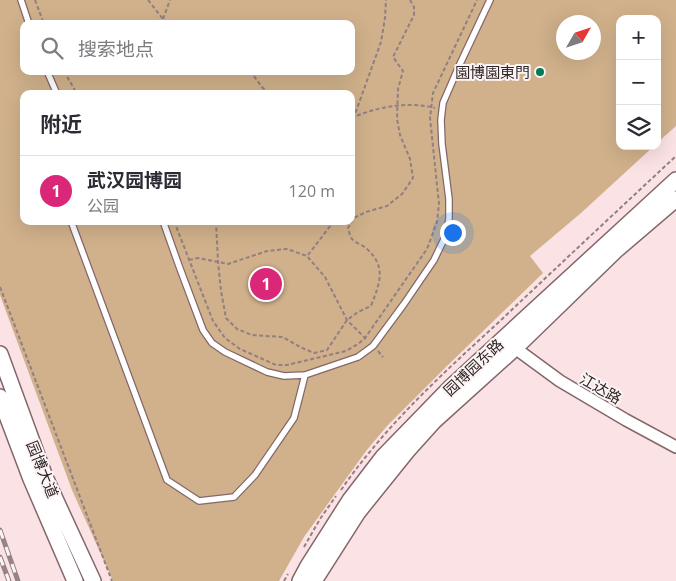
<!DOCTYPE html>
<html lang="zh">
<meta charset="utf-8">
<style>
:root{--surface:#fff;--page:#f2f2f3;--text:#2b2b33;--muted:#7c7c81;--line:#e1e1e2;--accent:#db2777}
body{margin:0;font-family:"Open Sans","Noto Sans SC",sans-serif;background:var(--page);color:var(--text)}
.controls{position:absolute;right:15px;top:15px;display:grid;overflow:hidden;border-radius:10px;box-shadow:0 5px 20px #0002}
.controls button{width:45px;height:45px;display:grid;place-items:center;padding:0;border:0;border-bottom:1px solid var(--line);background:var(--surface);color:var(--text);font:25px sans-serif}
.compass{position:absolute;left:556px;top:15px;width:45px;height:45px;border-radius:50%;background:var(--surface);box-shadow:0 5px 20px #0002;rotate:51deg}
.you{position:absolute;left:452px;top:232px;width:18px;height:18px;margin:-12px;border:4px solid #fff;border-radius:50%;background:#1a73e8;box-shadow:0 0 0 8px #1a73e833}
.badge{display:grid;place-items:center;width:32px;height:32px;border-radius:50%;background:var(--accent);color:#fff;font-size:16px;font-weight:700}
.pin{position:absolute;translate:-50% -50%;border:2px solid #fff;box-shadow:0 1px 5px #0006}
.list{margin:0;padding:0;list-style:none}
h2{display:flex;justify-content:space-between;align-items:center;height:65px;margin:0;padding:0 20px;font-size:21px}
h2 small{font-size:16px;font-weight:400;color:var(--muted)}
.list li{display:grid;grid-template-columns:32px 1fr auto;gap:15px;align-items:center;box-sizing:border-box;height:70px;padding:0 20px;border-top:1px solid var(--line)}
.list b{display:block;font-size:19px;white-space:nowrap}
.list p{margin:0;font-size:16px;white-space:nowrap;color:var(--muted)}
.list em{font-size:16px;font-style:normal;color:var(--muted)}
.icon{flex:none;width:28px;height:28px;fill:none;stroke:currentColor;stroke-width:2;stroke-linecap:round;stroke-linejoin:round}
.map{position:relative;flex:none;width:676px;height:581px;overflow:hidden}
.search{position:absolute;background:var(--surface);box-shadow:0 5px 20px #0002;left:20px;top:20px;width:335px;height:55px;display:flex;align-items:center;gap:12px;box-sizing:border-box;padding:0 18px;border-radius:10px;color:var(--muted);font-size:19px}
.panel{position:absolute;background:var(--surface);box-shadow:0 5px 20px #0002;left:20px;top:90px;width:335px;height:135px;border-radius:10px}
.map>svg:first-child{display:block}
.green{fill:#d0b18b;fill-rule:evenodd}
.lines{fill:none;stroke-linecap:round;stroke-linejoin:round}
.service-casing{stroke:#83676a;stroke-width:8}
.minor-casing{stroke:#83676a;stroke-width:14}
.secondary-casing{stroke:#83676a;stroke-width:18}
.path{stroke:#927f81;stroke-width:2;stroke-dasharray:4 2.5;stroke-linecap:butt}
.service{stroke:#fff;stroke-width:5.5}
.minor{stroke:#fff;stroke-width:11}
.secondary{stroke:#fff;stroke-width:15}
.rail-casing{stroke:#968385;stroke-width:5}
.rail{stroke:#fbf4f5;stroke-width:3;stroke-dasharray:9;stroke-linecap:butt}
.poi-dot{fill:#037a56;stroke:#fbf4f5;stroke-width:2}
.labels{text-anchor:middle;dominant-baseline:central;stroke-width:4;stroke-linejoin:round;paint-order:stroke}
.poi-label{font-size:15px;fill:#302425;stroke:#fbf4f5;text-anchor:end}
.street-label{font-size:15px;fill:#302425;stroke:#fbf4f5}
</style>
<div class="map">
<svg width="676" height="581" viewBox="0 0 676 581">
<rect width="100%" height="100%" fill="#fbe2e4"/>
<path class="green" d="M0,0h676v126l-19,17v-124h-37v127h34l-73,67 -51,43 13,17 -95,92 -61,61 -21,25 -62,86 -25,44h-166l-41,-91 -72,-195zM564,22h30v30h-30zM24,24h327v47h-327zM24,94h327v127h-327z"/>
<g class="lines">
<defs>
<path id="service" d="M21,0l8,24
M47,71l10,23
M71,221l96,259 32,21 35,-4 21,-22 39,-57 11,-43
M163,221l16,45 24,64 9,13 13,9 42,20 17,4 21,-1 53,-18 15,-11 31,-42 30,-44 13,-27 2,-15v-19l-7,-55 -1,-24 2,-17 16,-37 31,-66"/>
<path id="minor" d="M515,348l45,33 66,39 50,27"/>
<path id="secondary" d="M0,354l45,123 48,104
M0,397l31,82 44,102
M300,581l8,-15 42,-66 33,-43 68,-70 225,-207
M314,581l44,-69 49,-61 27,-30 81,-73 100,-97 61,-52"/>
</defs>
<use href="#service" class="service-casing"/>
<use href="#minor" class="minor-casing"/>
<use href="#secondary" class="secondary-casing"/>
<path class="path" d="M35,0l9,24
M148,0l15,19 6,5
M163,19l7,-19
M64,71l13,23
M250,71l12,16 7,7
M351,118c26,-11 56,-17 84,-10
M351,125l30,-83 4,-24 1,-18
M174,221l39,100 12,17 15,11 36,16h11l59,-14 12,-7 7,-6 62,-89 10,-27 2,-18 -9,-86 3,-25 44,-93
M216,221l2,41 3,29 5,27 11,11 15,6 31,2 17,10 14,6 13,-3 20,-30 11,-8 13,-6c9,-24 16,-39 -5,-58 -4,-3 -10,-5 -14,-9 -2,-2 -3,-8 -4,-11l6,-10 12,-6 21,-6 15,-12 11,-16 -3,-19 -10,-24 -3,-16 1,-30 5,-18 -10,-14 21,-42v-8l-4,-7
M308,255l26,-34
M189,260l9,-2 30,6 39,-13 20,-2 20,7 18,21 22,43 19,19
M0,287l112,294
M378,351l5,6
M341,490c44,-64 101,-116 158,-168 59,-56 118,-111 177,-166
M304,547l16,-28 16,-23
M284,581l4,-7"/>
<use href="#service" class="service"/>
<use href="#minor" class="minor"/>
<use href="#secondary" class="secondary"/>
<defs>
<path id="rail" d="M0,530l18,51
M0,557l9,24"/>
</defs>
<use href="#rail" class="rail-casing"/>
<use href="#rail" class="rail"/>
</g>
<circle class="poi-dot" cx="540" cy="72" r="5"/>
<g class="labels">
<g class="poi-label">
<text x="530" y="72">園博園東門</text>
</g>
<g class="street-label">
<text transform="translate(473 367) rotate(-43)">园博园东路</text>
<text transform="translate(601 388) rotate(30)">江达路</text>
<text transform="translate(43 469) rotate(68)">园博大道</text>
</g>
</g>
</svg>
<div class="controls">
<button>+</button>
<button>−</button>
<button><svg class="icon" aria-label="layers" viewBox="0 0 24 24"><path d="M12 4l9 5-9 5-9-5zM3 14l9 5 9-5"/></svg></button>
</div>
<svg class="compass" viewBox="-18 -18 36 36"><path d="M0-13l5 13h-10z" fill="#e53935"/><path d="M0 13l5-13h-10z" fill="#7c7c81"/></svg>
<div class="you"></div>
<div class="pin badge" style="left:266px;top:284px">1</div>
<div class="search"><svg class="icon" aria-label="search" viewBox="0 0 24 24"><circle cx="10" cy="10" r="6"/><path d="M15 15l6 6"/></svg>搜索地点</div>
<section class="panel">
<h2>附近<small></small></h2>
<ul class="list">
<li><span class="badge">1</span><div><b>武汉园博园</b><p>公园</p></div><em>120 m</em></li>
</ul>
</section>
</div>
